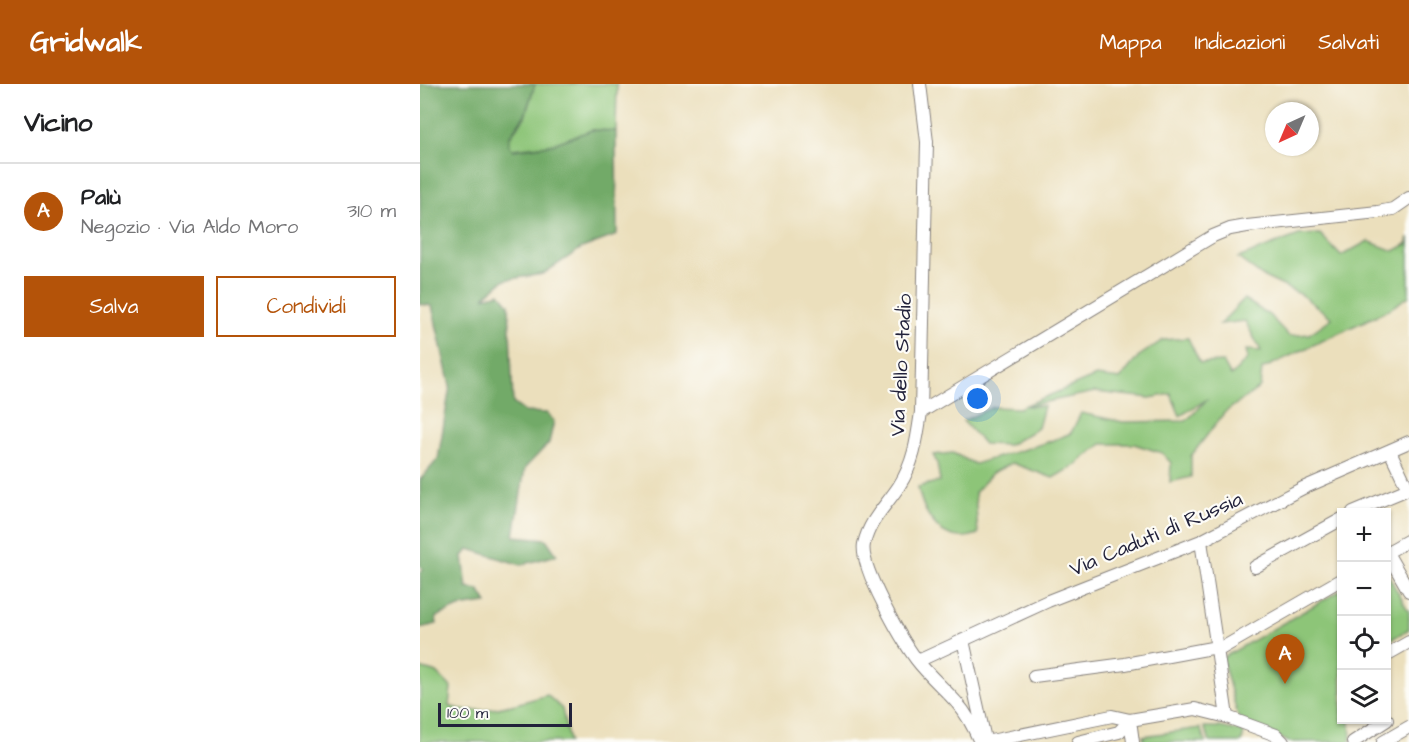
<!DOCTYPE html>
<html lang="it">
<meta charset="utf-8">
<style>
:root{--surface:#fff;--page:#f2f2f2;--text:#202124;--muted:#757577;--line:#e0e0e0;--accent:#b45309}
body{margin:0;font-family:"Architects Daughter",sans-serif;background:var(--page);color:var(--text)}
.controls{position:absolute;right:18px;bottom:18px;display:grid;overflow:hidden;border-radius:0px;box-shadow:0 2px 4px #0004}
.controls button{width:54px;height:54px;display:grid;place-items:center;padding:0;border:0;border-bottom:2px solid var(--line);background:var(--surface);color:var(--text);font:30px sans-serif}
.compass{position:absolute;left:845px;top:18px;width:54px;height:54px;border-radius:50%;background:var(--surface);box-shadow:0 2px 4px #0004;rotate:224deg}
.scale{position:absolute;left:18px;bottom:15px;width:134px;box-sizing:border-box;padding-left:6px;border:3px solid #22223b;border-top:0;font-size:16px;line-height:21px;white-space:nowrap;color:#22223b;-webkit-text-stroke:4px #fdfcf7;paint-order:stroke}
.you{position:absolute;left:558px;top:315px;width:21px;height:21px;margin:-15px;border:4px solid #fff;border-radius:50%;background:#1a73e8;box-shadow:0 0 0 9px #1a73e833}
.badge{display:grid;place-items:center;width:39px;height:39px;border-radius:50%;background:var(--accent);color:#fff;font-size:20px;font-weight:700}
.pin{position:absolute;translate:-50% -50px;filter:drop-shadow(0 2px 3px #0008)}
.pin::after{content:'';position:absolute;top:32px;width:21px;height:18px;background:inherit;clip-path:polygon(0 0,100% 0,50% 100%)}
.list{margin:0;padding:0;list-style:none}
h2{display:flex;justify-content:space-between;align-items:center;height:78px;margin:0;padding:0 24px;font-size:26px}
h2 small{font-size:20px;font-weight:400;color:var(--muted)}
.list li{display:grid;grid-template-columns:39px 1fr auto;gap:18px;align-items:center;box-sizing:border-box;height:96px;padding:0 24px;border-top:2px solid var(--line)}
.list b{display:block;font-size:22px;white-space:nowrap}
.list p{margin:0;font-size:20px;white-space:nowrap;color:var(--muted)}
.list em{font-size:20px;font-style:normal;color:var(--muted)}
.actions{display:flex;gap:12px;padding:18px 24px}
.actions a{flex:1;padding:14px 0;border:2px solid var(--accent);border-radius:0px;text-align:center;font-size:21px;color:var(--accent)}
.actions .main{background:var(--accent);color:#fff}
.icon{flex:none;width:33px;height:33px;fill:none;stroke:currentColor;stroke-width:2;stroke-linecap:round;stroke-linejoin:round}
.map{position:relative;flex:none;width:989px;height:658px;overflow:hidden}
header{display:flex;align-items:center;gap:36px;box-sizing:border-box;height:84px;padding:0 30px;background:var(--accent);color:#fff}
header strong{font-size:28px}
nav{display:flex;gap:33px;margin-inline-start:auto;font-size:21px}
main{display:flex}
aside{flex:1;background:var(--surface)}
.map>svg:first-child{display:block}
.green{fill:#8dc578;stroke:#58745a;stroke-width:1.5}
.forest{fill:#72aa68;stroke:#4a6652;stroke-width:1.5}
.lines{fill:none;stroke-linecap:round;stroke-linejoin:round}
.minor-casing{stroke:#86807c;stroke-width:14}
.minor{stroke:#fff;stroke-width:12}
.labels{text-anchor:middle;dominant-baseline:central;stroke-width:4.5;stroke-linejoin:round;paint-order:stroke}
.street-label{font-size:21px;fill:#22223b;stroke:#fdfcf7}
</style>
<header>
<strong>Gridwalk</strong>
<nav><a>Mappa</a><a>Indicazioni</a><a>Salvati</a></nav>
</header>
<main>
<aside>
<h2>Vicino<small></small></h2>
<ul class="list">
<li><span class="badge">A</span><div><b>Palù</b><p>Negozio · Via Aldo Moro</p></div><em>310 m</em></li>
</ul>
<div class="actions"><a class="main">Salva</a><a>Condividi</a></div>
</aside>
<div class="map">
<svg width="989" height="658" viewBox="0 0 989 658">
<rect width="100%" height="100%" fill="#fdfcf7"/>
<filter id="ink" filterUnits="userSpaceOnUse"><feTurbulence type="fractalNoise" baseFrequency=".0167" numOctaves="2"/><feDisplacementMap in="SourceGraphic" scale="12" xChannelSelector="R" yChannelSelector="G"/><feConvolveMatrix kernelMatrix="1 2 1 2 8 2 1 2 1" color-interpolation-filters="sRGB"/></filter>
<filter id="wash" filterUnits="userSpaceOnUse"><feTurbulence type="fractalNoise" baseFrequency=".008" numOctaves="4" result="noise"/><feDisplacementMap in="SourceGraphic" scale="24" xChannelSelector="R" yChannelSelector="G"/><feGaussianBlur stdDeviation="1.35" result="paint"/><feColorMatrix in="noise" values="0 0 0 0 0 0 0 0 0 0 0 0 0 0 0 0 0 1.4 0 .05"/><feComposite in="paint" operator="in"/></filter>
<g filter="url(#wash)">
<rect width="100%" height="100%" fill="#ebdfbc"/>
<path class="green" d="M115,0h82l-1,47 -24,-1 -42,15 -39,4 -3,-4 1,-7 16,-21z
M900,150l21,22 27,-15 26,10 13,-7 2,-7v59l-21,14 -126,59 -2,18 -36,26 -33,43v21l-21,5 1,-19 -9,-10 -28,-9h-32l-28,22 -21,12 -41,-15 -20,10 -17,20 3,41c-35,13 -54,-17 -60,-47l22,-6 -3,-18 -4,-8 20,-2 22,11c32,-11 65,-17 96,-31l10,-20 42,9 63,-1 22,-22 -28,17 -9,-22 -21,4 -55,-6 -69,14h18l-6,22 -29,17 -25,-1 -21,-23 30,-14 26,1 77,-32 24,3 19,-23 24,-16 25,-2 12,25 23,-1 8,14 17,-18 -2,-8 15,1 -16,-30 -25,3 24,-25 25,16 20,21 20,-2 23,-16 -32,-24 -38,-18 -24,-18 61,-23z
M967,489l22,39v17l-22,13z
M921,506l1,130h8l1,20 -4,2h-58l-50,-22 -17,-62z
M0,584l17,5 14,14 -2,19c31,11 67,-2 98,-11l15,14 7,33h-149z
M784,643h15l25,5 -2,10h-32z
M780,644l6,14h-62l-1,-6z"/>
<path class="forest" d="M0,0h115l-10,31 -16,22v8l4,5 37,-5 42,-15 24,1 1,104 -35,13 -39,26 -39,6 -20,17 16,-4 9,11 4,99 12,9 22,1 7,8 -5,22 -24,25 -11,68 32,3 11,16 -36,10 -52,-16 -6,7 4,32 12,2 8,13 -28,4 -23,10 1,7 -17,4v-55l3,-4 -3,-3v-86l18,-21 12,-73 -18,-80 -12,-2z"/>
</g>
<g filter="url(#ink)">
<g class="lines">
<defs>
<path id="minor" d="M500,0l7,58 -6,270c-4,27 -7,51 -22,74 -13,20 -29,33 -35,58 -5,22 38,96 52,115 12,16 28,29 41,44 10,11 17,25 23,39
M501,328l292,-176 17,-7 17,-3 131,-14 15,-3 16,-11
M933,428l55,-23 -18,-38
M781,457l26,176
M966,467l23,40
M966,469l23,-13
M835,483l87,-48
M543,556l21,95 -2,6
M797,567l125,-72
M966,571l23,-13
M498,577l130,-60 153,-60 102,-53 106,-46
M614,592l91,-12 92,-17
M710,636l3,22
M566,658l126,-26 18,4 65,-11 32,8 49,18 7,7
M658,658l41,-10 11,-12
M933,658l34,-22
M963,658l26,-15"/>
</defs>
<use href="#minor" class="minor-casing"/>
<use href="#minor" class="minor"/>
</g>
</g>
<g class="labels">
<g class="street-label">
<text transform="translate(481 281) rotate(-87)">Via dello Stadio</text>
<text transform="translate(736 450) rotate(-23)">Via Caduti di Russia</text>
</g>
</g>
</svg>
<div class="controls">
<button>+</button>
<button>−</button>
<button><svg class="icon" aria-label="locate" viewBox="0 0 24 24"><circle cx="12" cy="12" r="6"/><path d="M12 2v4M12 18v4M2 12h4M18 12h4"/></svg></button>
<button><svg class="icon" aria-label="layers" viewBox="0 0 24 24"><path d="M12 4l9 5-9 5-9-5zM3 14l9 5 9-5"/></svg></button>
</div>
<svg class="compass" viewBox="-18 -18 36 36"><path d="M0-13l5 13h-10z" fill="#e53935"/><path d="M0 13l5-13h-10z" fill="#757577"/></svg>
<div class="scale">100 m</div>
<div class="you"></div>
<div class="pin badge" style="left:865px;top:600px">A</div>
</div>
</main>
